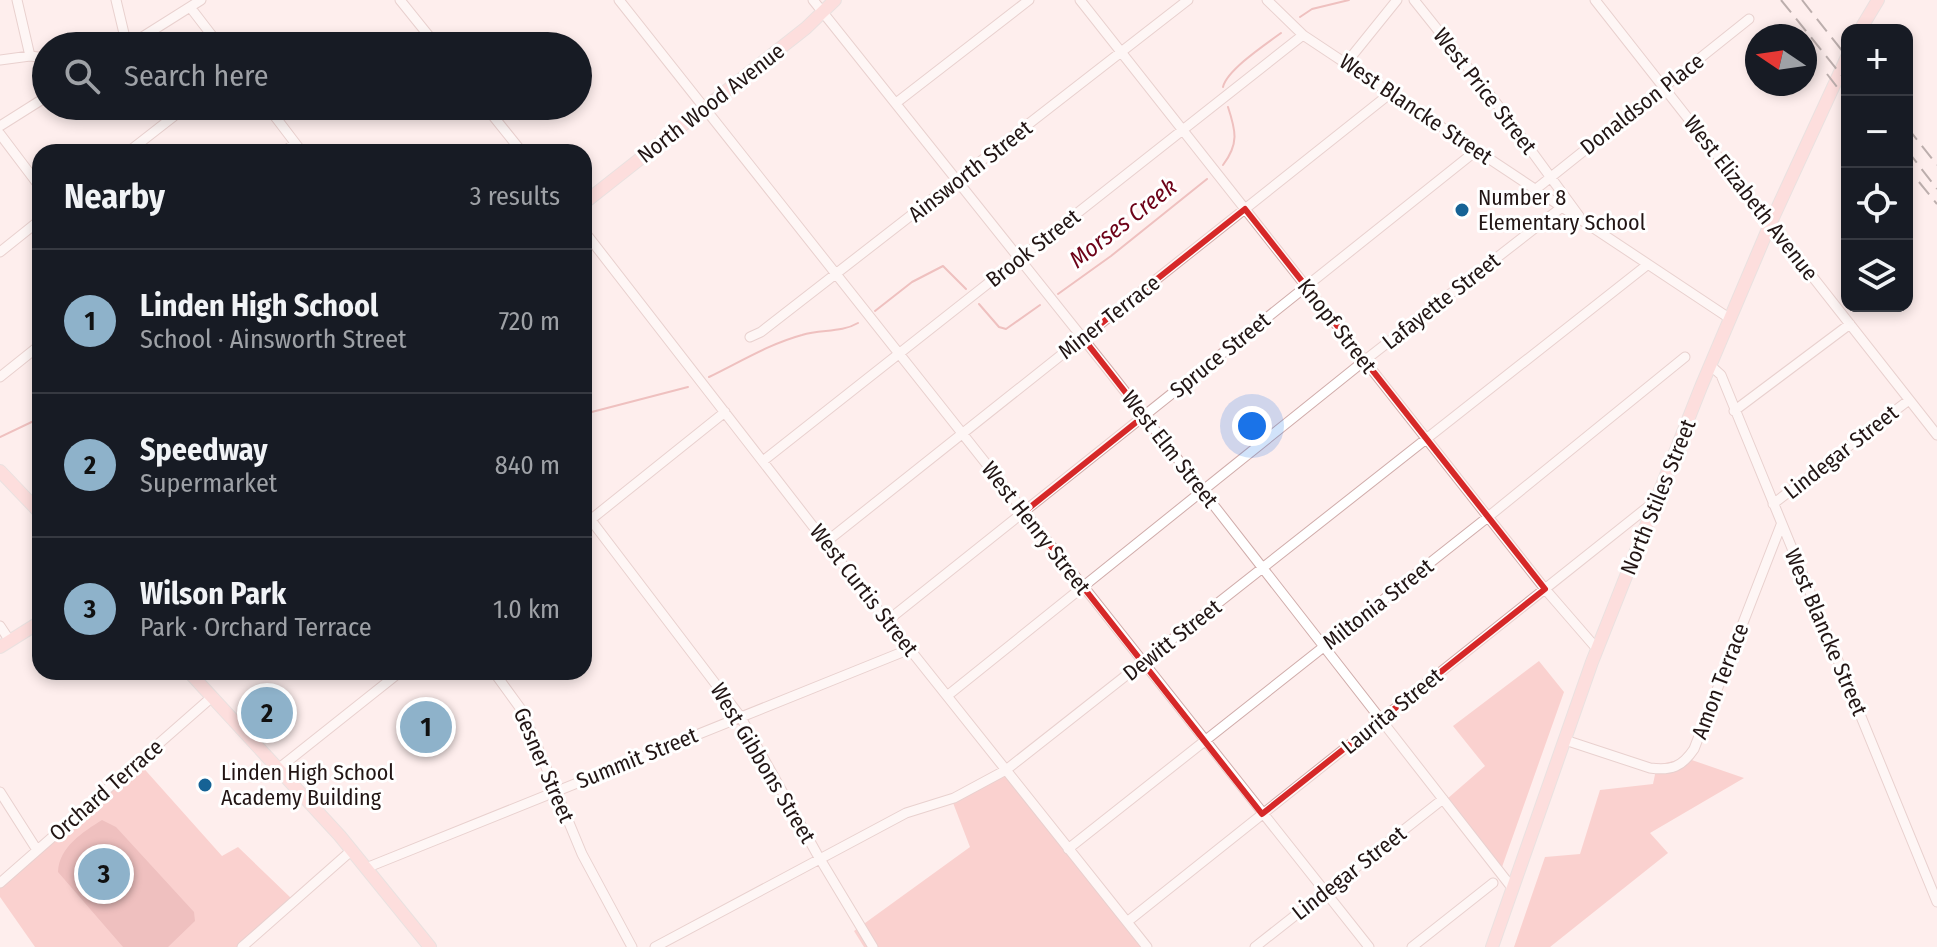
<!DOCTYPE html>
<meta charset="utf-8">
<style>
:root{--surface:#171b24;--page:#20242c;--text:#f1f3f6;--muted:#9ea1a6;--line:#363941;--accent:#8eb2ca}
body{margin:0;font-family:"Fira Sans Condensed",sans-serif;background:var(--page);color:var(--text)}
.controls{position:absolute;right:24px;top:24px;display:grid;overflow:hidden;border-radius:16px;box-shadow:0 4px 12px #0003}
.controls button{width:72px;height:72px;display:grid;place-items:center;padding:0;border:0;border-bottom:2px solid var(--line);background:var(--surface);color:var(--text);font:40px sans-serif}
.compass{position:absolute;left:1745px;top:24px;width:72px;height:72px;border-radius:50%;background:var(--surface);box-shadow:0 4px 12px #0003;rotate:283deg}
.you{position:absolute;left:1252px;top:426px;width:28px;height:28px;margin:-20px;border:6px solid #fff;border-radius:50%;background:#1a73e8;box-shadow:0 0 0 12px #1a73e833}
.badge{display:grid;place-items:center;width:52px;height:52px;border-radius:50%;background:var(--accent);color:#111;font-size:26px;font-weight:700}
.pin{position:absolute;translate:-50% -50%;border:4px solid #fff;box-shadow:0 2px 8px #0006}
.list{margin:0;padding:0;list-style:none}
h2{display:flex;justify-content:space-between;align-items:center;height:104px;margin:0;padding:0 32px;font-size:34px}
h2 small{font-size:26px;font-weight:400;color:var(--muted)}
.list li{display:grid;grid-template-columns:52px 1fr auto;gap:24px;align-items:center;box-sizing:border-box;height:144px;padding:0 32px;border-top:2px solid var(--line)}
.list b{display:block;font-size:30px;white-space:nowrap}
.list p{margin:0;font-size:26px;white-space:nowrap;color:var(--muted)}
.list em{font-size:26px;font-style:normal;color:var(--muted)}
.icon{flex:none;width:44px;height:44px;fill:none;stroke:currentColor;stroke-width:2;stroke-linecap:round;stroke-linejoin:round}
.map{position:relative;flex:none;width:1937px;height:947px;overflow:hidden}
.search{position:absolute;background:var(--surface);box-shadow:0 4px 12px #0003;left:32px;top:32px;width:560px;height:88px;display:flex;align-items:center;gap:20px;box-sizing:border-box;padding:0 28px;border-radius:44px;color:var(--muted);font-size:30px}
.panel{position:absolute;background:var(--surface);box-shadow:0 4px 12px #0003;left:32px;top:144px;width:560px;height:536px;border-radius:24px}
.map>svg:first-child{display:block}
.green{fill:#f5aeac}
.water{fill:#d88}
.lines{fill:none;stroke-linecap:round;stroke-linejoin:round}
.stream{stroke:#d88;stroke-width:2}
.minor-casing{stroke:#d0acaa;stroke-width:11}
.major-casing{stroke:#d3d0d0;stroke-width:14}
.minor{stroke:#fff;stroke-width:9}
.major{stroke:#fdcbcb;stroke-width:12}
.rail{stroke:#6e605f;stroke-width:2;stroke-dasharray:16 8;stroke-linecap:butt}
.marked{fill:none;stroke:#d62828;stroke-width:6;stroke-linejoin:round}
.poi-dot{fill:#166295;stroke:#fff;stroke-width:3}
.labels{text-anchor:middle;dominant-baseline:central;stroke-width:6;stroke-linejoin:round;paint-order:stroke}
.street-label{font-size:22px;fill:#221514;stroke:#fff}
.poi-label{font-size:22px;fill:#221514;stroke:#fff;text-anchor:start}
.water-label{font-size:24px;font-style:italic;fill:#6d0218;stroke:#fff}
</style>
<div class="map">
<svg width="1937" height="947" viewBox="0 0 1937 947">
<rect width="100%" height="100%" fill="#feeeed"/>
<path class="green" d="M1539,661l25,31 -62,175 -55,-68 38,-33 -32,-40z
M1686,758l58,20 -94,55 18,20 -118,94h-36l31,-90 35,-3 20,-64 53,-6 4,-19z
M139,763l83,93 16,-9 54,52 -54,48h-203l-35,-50v-11z
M1009,768l138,179h-283l-10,-16 116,-84 -20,-52z"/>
<path class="water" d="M102,820l14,7 78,85 1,9 -27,26h-45l-65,-75c1,-25 25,-40 44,-52z"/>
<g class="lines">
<path class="stream" d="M1300,17l12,-8 37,-9
M1223,87c4,-17 43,-43 58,-54
M1223,165c16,-21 13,-34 5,-58
M1058,294l53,-38 96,-77
M979,304l20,23 7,2 34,-24
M875,311l37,-29 31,-16 23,23
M709,377c31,-15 60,-33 93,-42 19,-6 39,-2 56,-12
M584,414l104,-27
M0,437l40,-19"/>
<defs>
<path id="minor" d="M17,0l13,56
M116,0l11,46
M400,0l37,46
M619,0l750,947
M813,0l296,371 404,518
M1080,0l465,589 52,60
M1267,0l36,35 426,283
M1414,0l83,104 82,112
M1595,0l342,435
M190,7l30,39
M128,46l73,-46
M0,60l30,-4 16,2
M1347,62l50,-62
M896,103l133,-103
M267,106l35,46
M485,106l37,46
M0,126l46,-29
M0,134l40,53
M128,152l59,-46
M284,152l11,-9
M1536,189l213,-170
M584,231l273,352 290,364
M0,252l40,-32
M750,337l11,-5 427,-332
M1710,365l11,10 216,527
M0,377l40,-32
M1734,411l116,-87
M763,461l540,-426
M1773,504l136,-104
M584,511l156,205 77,138 56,93
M584,525l141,-113
M826,542l566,-450
M887,621l590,-471
M0,626l10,15
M494,672l29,40 59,142 50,93
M947,696l417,-335 198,-154
M1565,740l85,28c21,3 32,-1 44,-19l87,-224
M278,769l122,-97
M0,792l37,58
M1068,849l420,-332 197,-160
M366,868l544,-219
M0,883l212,-186
M1127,922l527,-420
M242,947l110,-97
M655,947l251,-134 48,-15 52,-28 641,-505
M1255,947l188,-148
M1412,947l81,-64"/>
<path id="major" d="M1860,30l18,-30
M584,203l222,-175 29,-28
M0,471l40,42
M0,647l40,-25
M189,672l151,164 90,111
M1492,947l100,-285 109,-275 70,-165 76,-165"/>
</defs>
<use href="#minor" class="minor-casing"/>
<use href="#major" class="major-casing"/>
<use href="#minor" class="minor"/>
<use href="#major" class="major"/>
<path class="rail" d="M1781,0l66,82
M1802,0l45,57
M1827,74l20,26
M1907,127l30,38
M1907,150l30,39
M1919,182l18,22"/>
</g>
<path d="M0 0H1937V947H0ZM1245,209l300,380 -283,225 -238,-302 120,-96 -61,-78z" fill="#feeeed" fill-opacity=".55" fill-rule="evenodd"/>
<path class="marked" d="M1245,209l300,380 -283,225 -238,-302 120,-96 -61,-78z"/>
<g class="poi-dot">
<circle cx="1462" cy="210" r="8"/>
<circle cx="205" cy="785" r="8"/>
</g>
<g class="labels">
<g class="street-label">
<text transform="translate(1485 91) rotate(52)">West Price Street</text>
<text transform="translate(711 103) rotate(-38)">North Wood Avenue</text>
<text transform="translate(1642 104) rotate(-38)">Donaldson Place</text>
<text transform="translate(1416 109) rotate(34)">West Blancke Street</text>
<text transform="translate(970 171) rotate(-38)">Ainsworth Street</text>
<text transform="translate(1751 198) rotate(52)">West Elizabeth Avenue</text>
<text transform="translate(1033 248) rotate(-38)">Brook Street</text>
<text transform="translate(1441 301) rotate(-38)">Lafayette Street</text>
<text transform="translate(1109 317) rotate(-38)">Miner Terrace</text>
<text transform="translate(1337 326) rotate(52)">Knopf Street</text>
<text transform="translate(1220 355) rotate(-39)">Spruce Street</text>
<text transform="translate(1170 449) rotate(52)">West Elm Street</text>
<text transform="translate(1841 452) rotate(-38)">Lindegar Street</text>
<text transform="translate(1658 497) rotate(-68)">North Stiles Street</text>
<text transform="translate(1036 528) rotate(52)">West Henry Street</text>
<text transform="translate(864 590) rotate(52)">West Curtis Street</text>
<text transform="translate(1378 604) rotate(-38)">Miltonia Street</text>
<text transform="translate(1826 632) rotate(67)">West Blancke Street</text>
<text transform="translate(1172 640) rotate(-38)">Dewitt Street</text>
<text transform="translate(1720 681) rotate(-69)">Amon Terrace</text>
<text transform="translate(1392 711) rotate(-39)">Laurita Street</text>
<text transform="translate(637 758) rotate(-22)">Summit Street</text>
<text transform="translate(763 763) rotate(59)">West Gibbons Street</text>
<text transform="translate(544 765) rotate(67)">Gesner Street</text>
<text transform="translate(106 790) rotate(-41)">Orchard Terrace</text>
<text transform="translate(1349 873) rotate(-38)">Lindegar Street</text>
</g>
<g class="poi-label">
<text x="1478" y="197">Number 8<tspan x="1478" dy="25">Elementary School</tspan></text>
<text x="221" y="772">Linden High School<tspan x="221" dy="25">Academy Building</tspan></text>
</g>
<g class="water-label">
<text transform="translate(1123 223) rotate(-38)">Morses Creek</text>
</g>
</g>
</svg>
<div class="controls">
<button>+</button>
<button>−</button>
<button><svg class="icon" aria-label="locate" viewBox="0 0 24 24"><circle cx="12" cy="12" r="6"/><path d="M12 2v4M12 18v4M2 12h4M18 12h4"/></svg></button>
<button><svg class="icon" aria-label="layers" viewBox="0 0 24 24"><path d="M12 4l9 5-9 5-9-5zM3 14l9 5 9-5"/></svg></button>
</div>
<svg class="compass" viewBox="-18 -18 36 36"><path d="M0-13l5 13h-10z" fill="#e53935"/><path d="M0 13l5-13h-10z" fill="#9ea1a6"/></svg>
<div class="you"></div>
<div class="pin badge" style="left:426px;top:727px">1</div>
<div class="pin badge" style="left:267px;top:713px">2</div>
<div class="pin badge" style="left:104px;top:874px">3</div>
<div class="search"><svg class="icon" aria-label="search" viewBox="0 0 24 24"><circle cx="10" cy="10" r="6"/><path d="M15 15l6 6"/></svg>Search here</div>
<section class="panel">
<h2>Nearby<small>3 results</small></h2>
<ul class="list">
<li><span class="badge">1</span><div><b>Linden High School</b><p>School · Ainsworth Street</p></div><em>720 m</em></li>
<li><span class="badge">2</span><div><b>Speedway</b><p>Supermarket</p></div><em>840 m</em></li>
<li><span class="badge">3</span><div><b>Wilson Park</b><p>Park · Orchard Terrace</p></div><em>1.0 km</em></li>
</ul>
</section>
</div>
